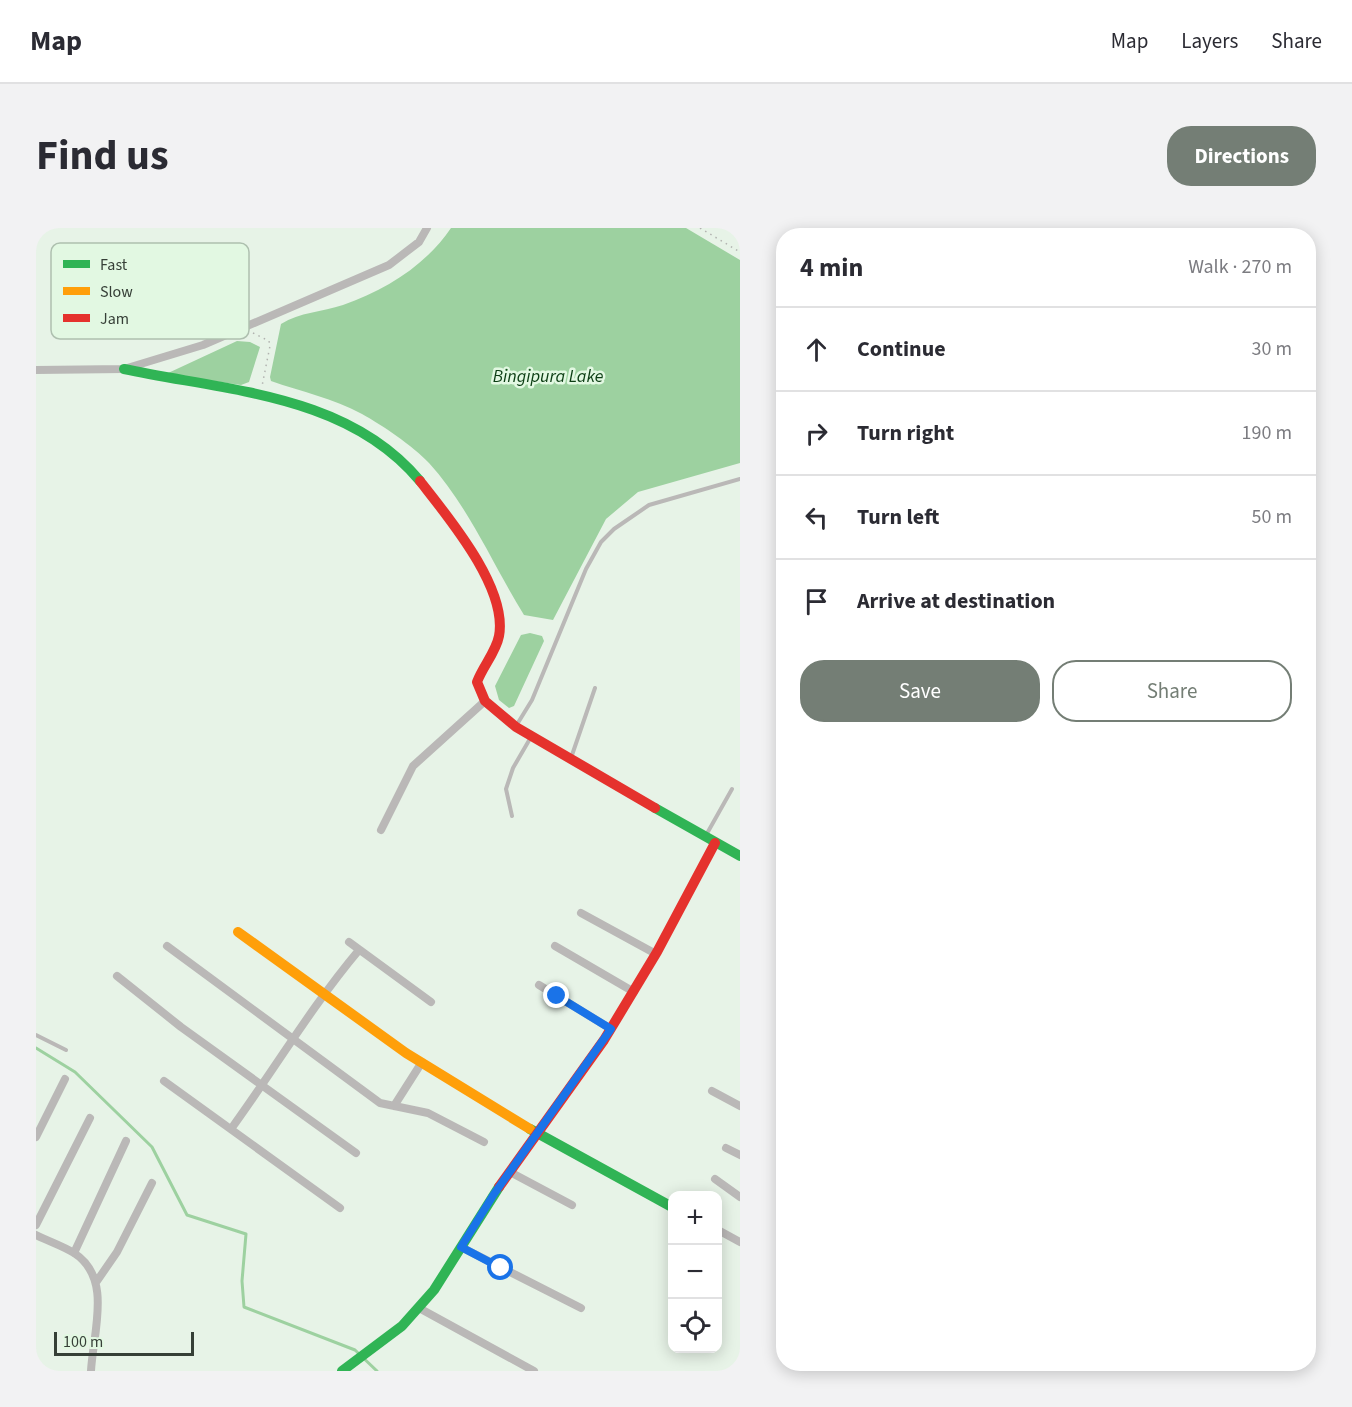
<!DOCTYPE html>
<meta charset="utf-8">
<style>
:root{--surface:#fff;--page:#f2f2f3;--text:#2b2b33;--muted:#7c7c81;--line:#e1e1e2;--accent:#747e75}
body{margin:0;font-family:"Source Sans 3",sans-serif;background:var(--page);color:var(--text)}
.controls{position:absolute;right:18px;bottom:18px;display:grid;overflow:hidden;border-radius:12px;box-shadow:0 3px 15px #0003}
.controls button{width:54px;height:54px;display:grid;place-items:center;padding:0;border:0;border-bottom:2px solid var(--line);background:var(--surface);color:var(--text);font:30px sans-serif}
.scale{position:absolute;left:18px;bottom:15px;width:140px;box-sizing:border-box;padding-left:6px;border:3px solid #363f37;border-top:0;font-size:16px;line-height:21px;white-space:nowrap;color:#363f37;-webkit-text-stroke:4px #e2f8e2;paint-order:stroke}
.stop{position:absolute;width:18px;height:18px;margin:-14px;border:4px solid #1a73e8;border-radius:50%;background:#fff}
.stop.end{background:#1a73e8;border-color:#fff;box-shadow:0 2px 6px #0008}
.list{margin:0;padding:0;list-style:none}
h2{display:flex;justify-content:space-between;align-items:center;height:78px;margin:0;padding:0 24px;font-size:26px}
h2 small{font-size:20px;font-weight:400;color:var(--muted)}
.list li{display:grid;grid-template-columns:39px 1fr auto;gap:18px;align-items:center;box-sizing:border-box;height:84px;padding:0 24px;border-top:2px solid var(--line)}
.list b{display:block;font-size:22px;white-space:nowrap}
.list em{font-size:20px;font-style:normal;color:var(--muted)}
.actions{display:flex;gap:12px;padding:18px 24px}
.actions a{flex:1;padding:14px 0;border:2px solid var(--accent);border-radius:24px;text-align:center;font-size:21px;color:var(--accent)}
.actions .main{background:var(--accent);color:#fff}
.icon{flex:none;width:33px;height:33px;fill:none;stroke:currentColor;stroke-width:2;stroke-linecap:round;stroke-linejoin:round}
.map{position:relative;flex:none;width:704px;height:1143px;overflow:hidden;border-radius:24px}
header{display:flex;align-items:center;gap:36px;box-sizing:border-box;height:84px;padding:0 30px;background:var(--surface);border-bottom:2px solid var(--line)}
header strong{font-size:28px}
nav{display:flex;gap:33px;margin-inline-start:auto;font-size:21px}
.intro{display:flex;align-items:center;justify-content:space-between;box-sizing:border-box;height:144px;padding:0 36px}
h1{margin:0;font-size:42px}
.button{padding:15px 27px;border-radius:24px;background:var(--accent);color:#fff;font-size:21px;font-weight:700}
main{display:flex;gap:36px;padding:0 36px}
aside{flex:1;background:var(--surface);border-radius:24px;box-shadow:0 3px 15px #0003}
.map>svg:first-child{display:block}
.water{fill:#9dd1a0}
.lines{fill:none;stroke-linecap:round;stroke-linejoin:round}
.stream{stroke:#9dd1a0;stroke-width:3}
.path{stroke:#b1b2af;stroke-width:1.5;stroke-dasharray:1.5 4.5;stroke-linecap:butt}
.lane{stroke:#bab8b7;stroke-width:4}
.street{stroke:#bab8b7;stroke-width:8}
.fast{stroke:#30b455;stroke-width:10}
.slow{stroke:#ff9f0a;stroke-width:10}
.jam{stroke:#e5322d;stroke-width:10}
.route{stroke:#1a73e8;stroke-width:8}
.labels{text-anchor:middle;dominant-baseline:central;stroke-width:5;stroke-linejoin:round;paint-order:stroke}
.water-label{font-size:18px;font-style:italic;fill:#0b3d13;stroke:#e2f8e2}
.key{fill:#e2f8e2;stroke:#aec0af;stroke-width:1.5}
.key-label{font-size:16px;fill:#363f37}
</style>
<header>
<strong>Map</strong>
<nav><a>Map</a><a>Layers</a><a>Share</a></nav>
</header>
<div class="intro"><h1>Find us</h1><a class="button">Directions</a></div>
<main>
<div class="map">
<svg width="704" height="1143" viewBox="0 0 704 1143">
<rect width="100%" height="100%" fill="#e7f3e7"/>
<path class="water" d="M415,0h235l54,32v203l-102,29 -32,27 -53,101 -29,-5c-31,-50 -55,-108 -95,-152 -16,-17 -47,-38 -67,-49 -29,-16 -60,-22 -91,-33l-1,-4 11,-53c19,-12 41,-12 62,-19 43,-15 83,-40 108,-77z
M201,113l13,1 10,5 -11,35 -8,3 -75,-11z
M494,405l12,3 2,5 -30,65 -5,2 -10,-8 -4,-14 26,-51z"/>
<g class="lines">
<path class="stream" d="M0,820l39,24 77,75 35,68 59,19 -4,47 2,26 111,43 22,21"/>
<path class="path" d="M664,0l40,24
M217,105l16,8 1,5 -8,40"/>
<path class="lane" d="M480,498l16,-26 54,-131 15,-27 13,-13 35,-24 91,-26
M535,530l24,-70
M476,588l-6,-27 7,-21 18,-31
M669,609l27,-48
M0,807l30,15"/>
<path class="street" d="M0,142l88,-1 79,-24 186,-80 30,-23 8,-14
M345,602l32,-64 72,-65
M545,685l75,41
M313,714l82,60
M131,718l213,157 48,10 56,29
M519,718l79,46
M81,748l64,51 175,126
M503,757l72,44
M128,853l176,127
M676,863l28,15
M358,878l28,-44
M195,901c43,-59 80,-122 128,-179
M0,909l29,-58
M690,920l14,7
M474,944l62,33
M679,951l25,18
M0,997l54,-107
M682,1002l22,12
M0,1007c12,6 27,11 38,18 39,25 19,79 17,118
M425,1019l120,61
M38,1025l52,-112
M61,1053l20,-29 35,-69
M383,1080l115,63"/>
<path class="fast" d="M88,141c103,22 224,25 296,112
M619,580l85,48
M494,901l142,78
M306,1143l60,-45 32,-36 65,-103"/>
<path class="slow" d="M202,704l168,121 124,76"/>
<path class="jam" d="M384,253c28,36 88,107 79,155 -3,16 -16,30 -22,46l8,19 31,26 139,81
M463,959l105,-147 53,-88 58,-109"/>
</g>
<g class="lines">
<path class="route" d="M465,1040l-40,-21 33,-53 117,-165 -54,-33"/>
</g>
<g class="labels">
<g class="water-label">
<text x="512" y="148">Bingipura Lake</text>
</g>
</g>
<rect x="15" y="15" width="198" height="96" rx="9" class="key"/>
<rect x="27" y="32" width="27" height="8" fill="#30b455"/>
<rect x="27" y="59" width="27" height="8" fill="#ff9f0a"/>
<rect x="27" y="86" width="27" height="8" fill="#e5322d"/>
<g class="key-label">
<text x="64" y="42">Fast</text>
<text x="64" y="69">Slow</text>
<text x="64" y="96">Jam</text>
</g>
</svg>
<div class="controls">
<button>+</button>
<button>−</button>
<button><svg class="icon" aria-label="locate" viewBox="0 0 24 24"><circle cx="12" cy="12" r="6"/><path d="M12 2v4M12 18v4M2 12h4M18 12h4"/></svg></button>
</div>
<div class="scale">100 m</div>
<div class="stop" style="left:465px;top:1040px"></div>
<div class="stop end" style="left:521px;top:768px"></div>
</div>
<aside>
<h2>4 min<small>Walk · 270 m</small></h2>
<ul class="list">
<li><svg class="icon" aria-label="ahead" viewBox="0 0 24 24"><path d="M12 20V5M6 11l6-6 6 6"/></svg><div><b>Continue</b></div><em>30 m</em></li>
<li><svg class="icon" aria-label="right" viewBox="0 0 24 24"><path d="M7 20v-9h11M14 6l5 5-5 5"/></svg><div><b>Turn right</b></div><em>190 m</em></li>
<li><svg class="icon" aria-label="left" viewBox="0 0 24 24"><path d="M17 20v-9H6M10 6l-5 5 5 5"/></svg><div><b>Turn left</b></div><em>50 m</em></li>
<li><svg class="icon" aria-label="arrive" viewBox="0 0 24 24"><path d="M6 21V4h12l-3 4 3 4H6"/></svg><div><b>Arrive at destination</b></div></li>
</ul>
<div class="actions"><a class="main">Save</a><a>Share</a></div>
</aside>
</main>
